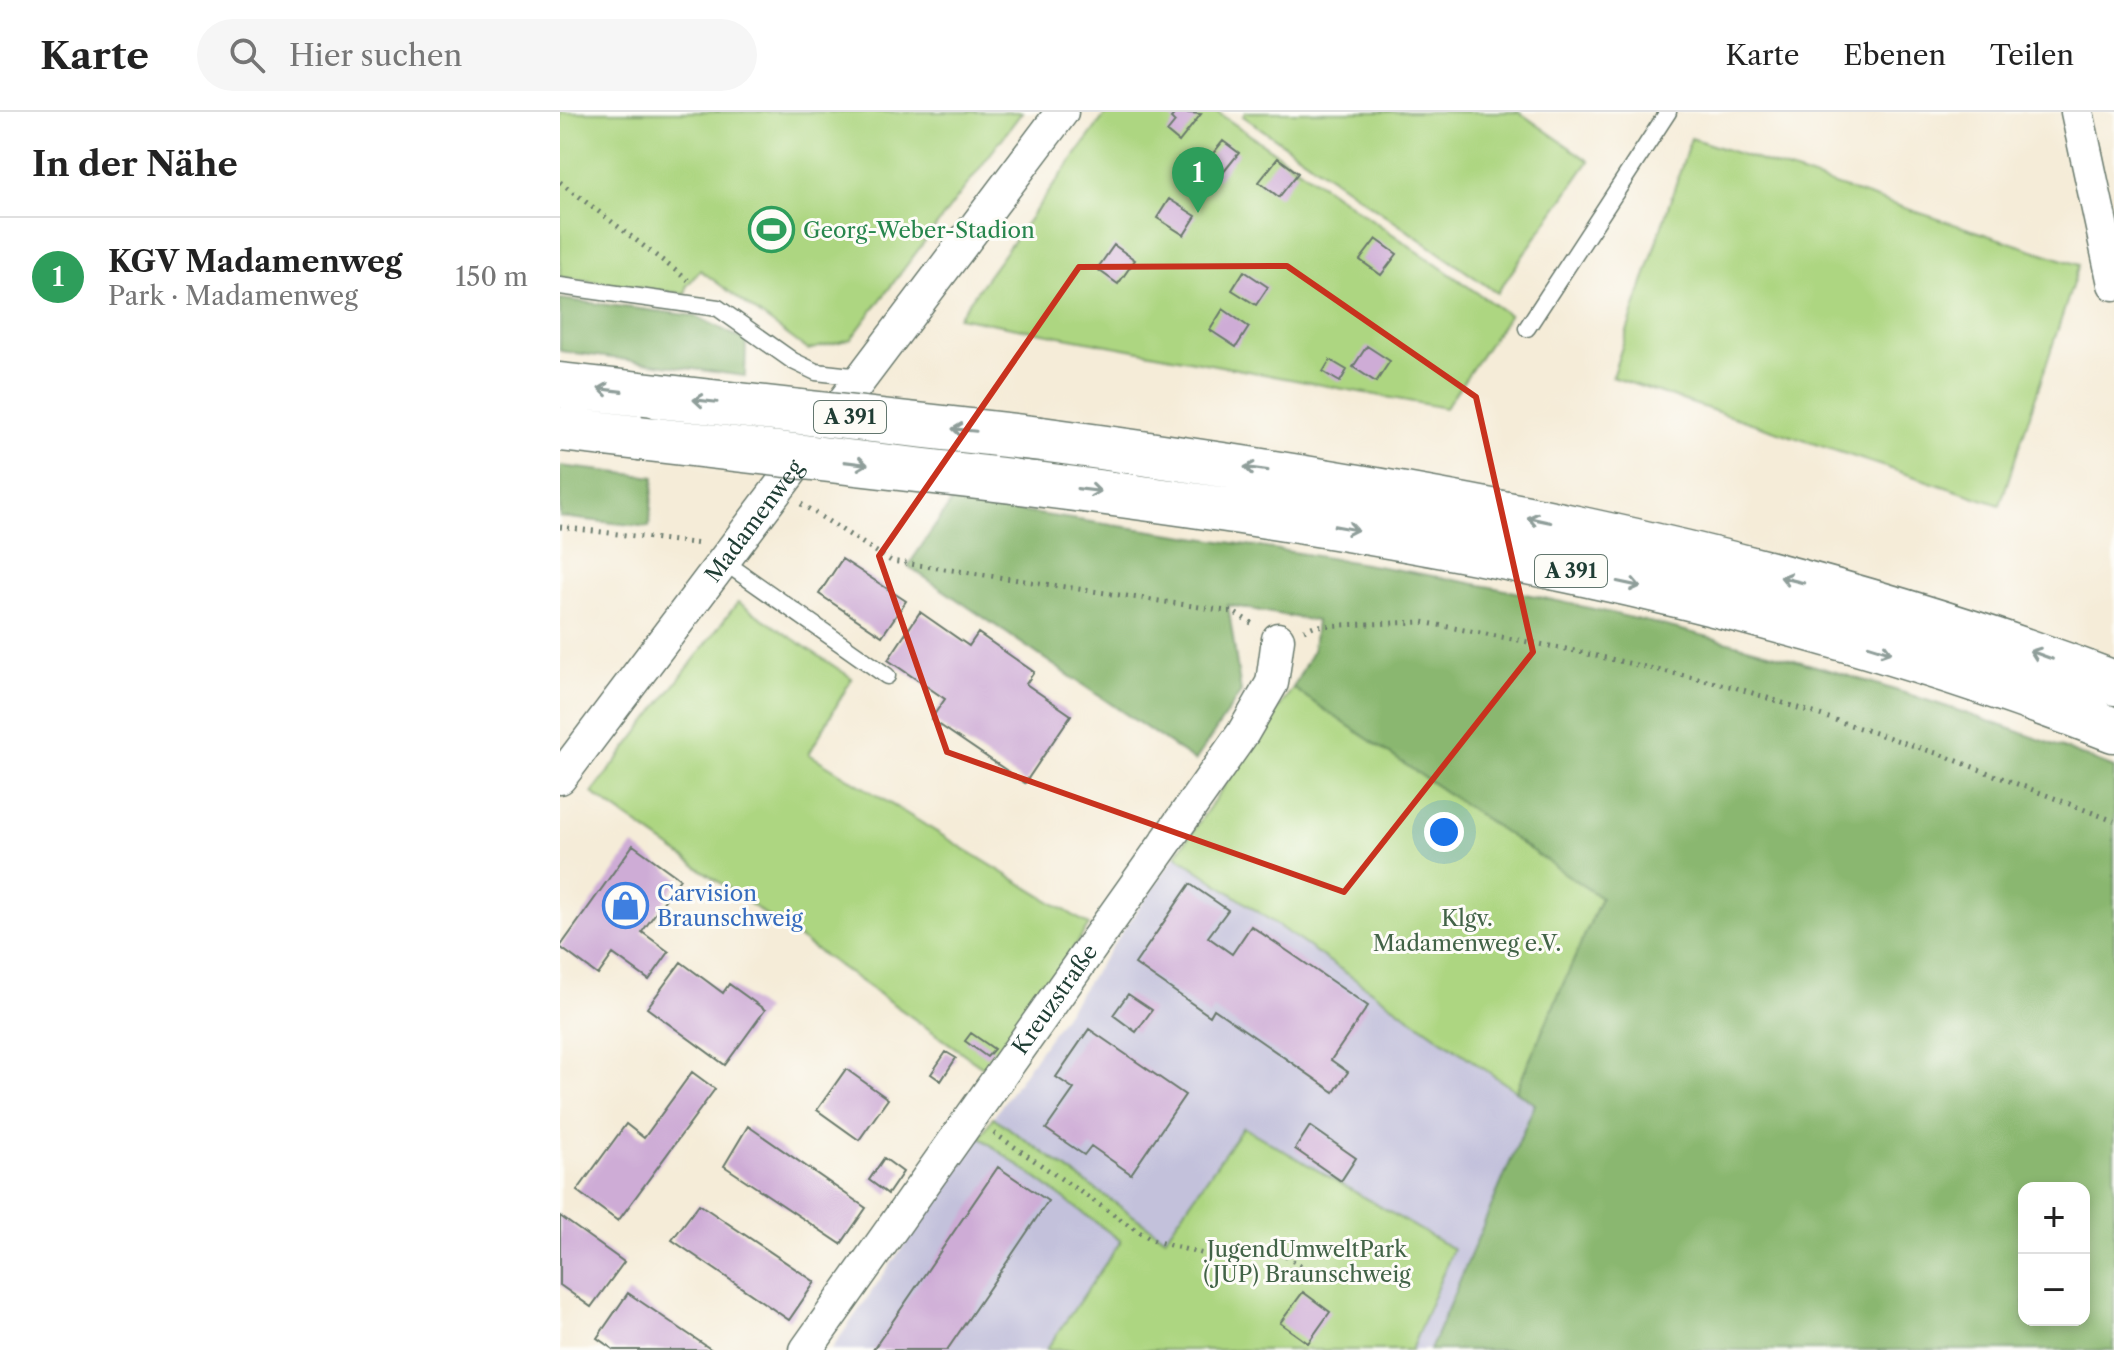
<!DOCTYPE html>
<html lang="de">
<meta charset="utf-8">
<style>
:root{--surface:#fff;--page:#f6f6f6;--text:#222;--muted:#767676;--line:#e0e0e0;--accent:#d93025}
body{margin:0;font-family:"Libre Caslon Text",serif;background:var(--page);color:var(--text)}
.controls{position:absolute;right:24px;bottom:24px;display:grid;overflow:hidden;border-radius:16px;box-shadow:0 4px 12px #0003}
.controls button{width:72px;height:72px;display:grid;place-items:center;padding:0;border:0;border-bottom:2px solid var(--line);background:var(--surface);color:var(--text);font:40px sans-serif}
.you{position:absolute;left:884px;top:720px;width:28px;height:28px;margin:-20px;border:6px solid #fff;border-radius:50%;background:#1a73e8;box-shadow:0 0 0 12px #1a73e833}
.badge{display:grid;place-items:center;width:52px;height:52px;border-radius:50%;background:var(--accent);color:#fff;font-size:26px;font-weight:700}
.pin{position:absolute;translate:-50% -66px;filter:drop-shadow(0 2px 4px #0008)}
.pin::after{content:'';position:absolute;top:42px;width:28px;height:24px;background:inherit;clip-path:polygon(0 0,100% 0,50% 100%)}
.list{margin:0;padding:0;list-style:none}
h2{display:flex;justify-content:space-between;align-items:center;height:104px;margin:0;padding:0 32px;font-size:34px}
h2 small{font-size:26px;font-weight:400;color:var(--muted)}
.list li{display:grid;grid-template-columns:52px 1fr auto;gap:24px;align-items:center;box-sizing:border-box;height:120px;padding:0 32px;border-top:2px solid var(--line)}
.list b{display:block;font-size:30px;white-space:nowrap}
.list p{margin:0;font-size:26px;white-space:nowrap;color:var(--muted)}
.list em{font-size:26px;font-style:normal;color:var(--muted)}
.icon{flex:none;width:44px;height:44px;fill:none;stroke:currentColor;stroke-width:2;stroke-linecap:round;stroke-linejoin:round}
.map{position:relative;flex:none;width:1554px;height:1238px;overflow:hidden}
header{display:flex;align-items:center;gap:48px;box-sizing:border-box;height:112px;padding:0 40px;background:var(--surface);border-bottom:2px solid var(--line)}
header strong{font-size:38px}
nav{display:flex;gap:44px;margin-inline-start:auto;font-size:28px}
.search{width:560px;height:72px;background:var(--page);display:flex;align-items:center;gap:20px;box-sizing:border-box;padding:0 28px;border-radius:44px;color:var(--muted);font-size:30px}
main{display:flex}
aside{flex:1;background:var(--surface)}
.map>svg:first-child{display:block}
.industrial{fill:#c3c1db}
.green{fill:#add681;stroke:#668a5a;stroke-width:2}
.forest{fill:#8ab76f;stroke:#547a52;stroke-width:2;fill-rule:evenodd}
.building{fill:#ceacd6}
.lines{fill:none;stroke-linecap:round;stroke-linejoin:round}
.lane-casing{stroke:#6a7a6d;stroke-width:19}
.street-casing{stroke:#6a7a6d;stroke-width:35}
.highway-casing{stroke:#6a7a6d;stroke-width:47}
.path{stroke:#6a7a6d;stroke-width:5;stroke-dasharray:2 6;stroke-linecap:butt}
.lane{stroke:#fff;stroke-width:16}
.street{stroke:#fff;stroke-width:32}
.highway{stroke:#fff;stroke-width:44}
.highway-bridge-casing{stroke:#6a7a6d;stroke-width:47;stroke-linecap:butt}
.highway-bridge{stroke:#fff;stroke-width:44}
.oneway{stroke:#8f9e9a}
.marked{fill:none;stroke:#c8321e;stroke-width:6;stroke-linejoin:round}
.labels{text-anchor:middle;dominant-baseline:central;stroke-width:6;stroke-linejoin:round;paint-order:stroke}
.shield{fill:#fdfcf7;stroke:#62766e;stroke-width:2}
.shield-label{font-size:20px;font-weight:bold;fill:#1f3d34}
.leisure-label{font-size:22px;fill:#27864d;stroke:#fdfcf7;text-anchor:start}
.street-label{font-size:22px;fill:#1f3d34;stroke:#fdfcf7}
.shop-label{font-size:22px;fill:#366cbe;stroke:#fdfcf7;text-anchor:start}
.park-label{font-size:22px;fill:#426347;stroke:#fdfcf7}
</style>
<header>
<strong>Karte</strong>
<div class="search"><svg class="icon" aria-label="search" viewBox="0 0 24 24"><circle cx="10" cy="10" r="6"/><path d="M15 15l6 6"/></svg>Hier suchen</div>
<nav><a>Karte</a><a>Ebenen</a><a>Teilen</a></nav>
</header>
<main>
<aside>
<h2>In der Nähe<small></small></h2>
<ul class="list">
<li><span class="badge" style="background:#2e9e5b">1</span><div><b>KGV Madamenweg</b><p>Park · Madamenweg</p></div><em>150 m</em></li>
</ul>
</aside>
<div class="map">
<svg width="1554" height="1238" viewBox="0 0 1554 1238">
<rect width="100%" height="100%" fill="#fdfcf7"/>
<filter id="ink" filterUnits="userSpaceOnUse"><feTurbulence type="fractalNoise" baseFrequency=".0125" numOctaves="2"/><feDisplacementMap in="SourceGraphic" scale="16" xChannelSelector="R" yChannelSelector="G"/><feConvolveMatrix kernelMatrix="1 2 1 2 8 2 1 2 1" color-interpolation-filters="sRGB"/></filter>
<filter id="wash" filterUnits="userSpaceOnUse"><feTurbulence type="fractalNoise" baseFrequency=".006" numOctaves="4" result="noise"/><feDisplacementMap in="SourceGraphic" scale="32" xChannelSelector="R" yChannelSelector="G"/><feGaussianBlur stdDeviation="1.8" result="paint"/><feColorMatrix in="noise" values="0 0 0 0 0 0 0 0 0 0 0 0 0 0 0 0 0 1.4 0 .05"/><feComposite in="paint" operator="in"/></filter>
<g filter="url(#wash)">
<rect width="100%" height="100%" fill="#f5ecd8"/>
<path class="industrial" d="M616,743l359,248 -105,247h-599z"/>
<path class="green" d="M0,0h462l-171,227 -43,11 -108,-80 -14,17v7l-126,-17z
M547,0h110l292,203 -64,93 -487,-91z
M686,0h273l70,49 -92,132 -254,-177z
M1131,26l388,127 -79,240 -388,-128z
M178,490l114,76 -43,76 280,171 -99,147 -398,-279z
M733,576l309,210 -86,193 -340,-236z
M433,1005l172,121 78,-111 210,122 -42,101h-365l75,-109 -141,-104z"/>
<path class="forest" d="M0,187l136,17 50,25 -1,35 -185,-25z
M0,354l94,11 -5,50 -89,-10z
M392,389c191,30 389,54 578,94 198,42 397,98 584,173v582h-684l105,-246 -19,-13 85,-193 -308,-210 20,-38 3,-29 -88,-16 13,87 -46,69 -287,-195zM1464,1076h60v132h-60z"/>
<g id="blocks">
<path class="building" d="M616,0l25,2 -22,28 -12,-10 8,-10 -4,-4z
M663,29l16,12 -21,26 -16,-12z
M718,46l20,15 -19,24 -20,-15z
M609,87l27,17 -12,19 -27,-17z
M816,127l21,15 -16,21 -21,-15z
M554,133l21,15 -17,24 -21,-15z
M684,159l24,16 -12,18 -24,-15z
M663,197l26,18 -13,20 -26,-17z
M807,234l23,15 -14,21 -23,-15z
M770,248l17,10 -7,12 -17,-10z
M282,447l64,42 -24,35 -63,-42z
M360,500l49,34 9,-13 56,39 -8,12 45,31 -46,68 -94,-64 14,-20 -57,-39z
M73,733l47,34 -38,53 27,20 -20,28 -36,-26 -15,21 -38,-28z
M630,772l38,26 -20,27 24,17 19,-28 117,80 -37,54 17,12 -14,20 -120,-83 -4,7 -75,-52z
M121,850l42,31 6,-9 36,26 -40,55 -78,-57z
M568,882l24,16 -16,22 -23,-17z
M529,917l96,66 -54,79 -40,-28 -7,9 -38,-26 28,-40 -18,-12z
M411,921l23,16 -7,8 -22,-16z
M386,940l10,6 -15,23 -10,-7z
M286,957l42,30 -29,41 -42,-30z
M132,960l23,17 -97,132 -41,-30 49,-67 18,14z
M188,1014l118,82 -25,36 -117,-78z
M750,1014l46,32 -15,23 -46,-32z
M324,1046l19,14 -15,22 -19,-14z
M438,1055l50,34 -43,64 -58,85h-74z
M139,1092l116,78 -26,38 -117,-80z
M0,1104l64,46 -33,45 -31,-22z
M743,1180l27,20 -22,31 -28,-20z
M68,1181l53,36 31,21h-98l-17,-12z"/>
</g>
</g>
<g filter="url(#ink)">
<use href="#blocks" fill-opacity="0" stroke="#6a7a6d" stroke-width="2"/>
<g class="lines">
<defs>
<path id="lane" d="M0,174l158,22 75,53 23,11 45,5
M967,216l141,-216
M163,449l164,115"/>
<g id="street">
<path d="M1517,0l37,172"/>
<path id="s1" d="M0,666l502,-666"/>
<path id="s2" d="M246,1238l437,-617 29,-50 6,-44"/>
</g>
<path id="highway" d="M0,273l99,11
M0,317l79,9
M481,327c364,49 729,112 1073,244
M452,369c374,46 749,111 1102,249"/>
</defs>
<use href="#lane" class="lane-casing"/>
<use href="#street" class="street-casing"/>
<use href="#highway" class="highway-casing"/>
<path class="path" d="M0,70l128,98
M241,392l90,57 342,51 22,13
M0,415l141,17
M744,518l10,-4 108,-4 144,27 168,38 205,67 175,67
M434,1021l157,107 56,15 72,-3 25,16"/>
<use href="#lane" class="lane"/>
<use href="#street" class="street"/>
<use href="#highway" class="highway"/>
<defs>
<path id="highway-bridge" d="M99,284l382,43
M79,326l373,43"/>
</defs>
<use href="#highway-bridge" class="highway-bridge-casing"/>
<use href="#highway-bridge" class="highway-bridge"/>
</g>
<defs><path id="oneway-shaft" d="M-6 0H5M1.5-3L5.5 0L1.5 3" fill="none" stroke-width="1.6" stroke-linecap="round" stroke-linejoin="round" transform="scale(2)"/></defs>
<g class="oneway">
<use href="#oneway-shaft" transform="translate(50 278) rotate(-173)"/>
<use href="#oneway-shaft" transform="translate(145 289) rotate(-174)"/>
<use href="#oneway-shaft" transform="translate(404 318) rotate(-174)"/>
<use href="#oneway-shaft" transform="translate(296 351) rotate(7)"/>
<use href="#oneway-shaft" transform="translate(696 357) rotate(-172)"/>
<use href="#oneway-shaft" transform="translate(529 378) rotate(7)"/>
<use href="#oneway-shaft" transform="translate(979 408) rotate(-168)"/>
<use href="#oneway-shaft" transform="translate(786 416) rotate(10)"/>
<use href="#oneway-shaft" transform="translate(1232 468) rotate(-166)"/>
<use href="#oneway-shaft" transform="translate(1069 472) rotate(12)"/>
<use href="#oneway-shaft" transform="translate(1320 537) rotate(17)"/>
<use href="#oneway-shaft" transform="translate(1481 543) rotate(-160)"/>
</g>
</g>
<path class="marked" d="M727,154l189,131 57,255 -189,240 -397,-140 -68,-196 200,-289z"/>
<defs>
<symbol id="stadium-ring" viewBox="-11 -11 22 22"><circle r="9.5" fill="#fdfcf7" stroke="#2e9e5b" stroke-width="1.5"/><path d="M0-5a6.5 5 0 1 0 0 10a6.5 5 0 1 0 0-10ZM-3.5-1.8h7v3.6h-7Z" fill="#2e9e5b"/></symbol>
<symbol id="shop-ring" viewBox="-11 -11 22 22"><circle r="9.5" fill="#fdfcf7" stroke="#3f7fe0" stroke-width="1.5"/><path d="M-5-2.5h2.3a2.7 3.5 0 0 1 5.4 0H5L5.5 6h-11ZM-1.5-2.5h3a1.5 2.3 0 0 0-3 0Z" fill="#3f7fe0"/></symbol>
</defs>
<g fill-rule="evenodd">
<use href="#stadium-ring" x="186" y="92" width="51" height="51"/>
<use href="#shop-ring" x="40" y="768" width="51" height="51"/>
</g>
<g class="labels">
<g class="shield">
<rect x="254" y="289" width="72" height="32" rx="6"/>
<rect x="975" y="443" width="72" height="32" rx="6"/>
</g>
<g class="shield-label">
<text x="290" y="305">A 391</text>
<text x="1011" y="459">A 391</text>
</g>
<g class="leisure-label">
<text x="243" y="118">Georg-Weber-Stadion</text>
</g>
<g class="street-label">
<text stroke="none"><textPath href="#s1" startOffset="322">Madamenweg</textPath></text>
<text stroke="none"><textPath href="#s2" startOffset="430">Kreuzstraße</textPath></text>
</g>
<g class="shop-label">
<text x="97" y="781">Carvision<tspan x="97" dy="25">Braunschweig</tspan></text>
</g>
<g class="park-label">
<text x="907" y="806">Klgv.<tspan x="907" dy="25">Madamenweg e.V.</tspan></text>
<text x="747" y="1137">JugendUmweltPark<tspan x="747" dy="25">(JUP) Braunschweig</tspan></text>
</g>
</g>
</svg>
<div class="controls">
<button>+</button>
<button>−</button>
</div>
<div class="you"></div>
<div class="pin badge" style="left:638px;top:101px;background:#2e9e5b">1</div>
</div>
</main>
